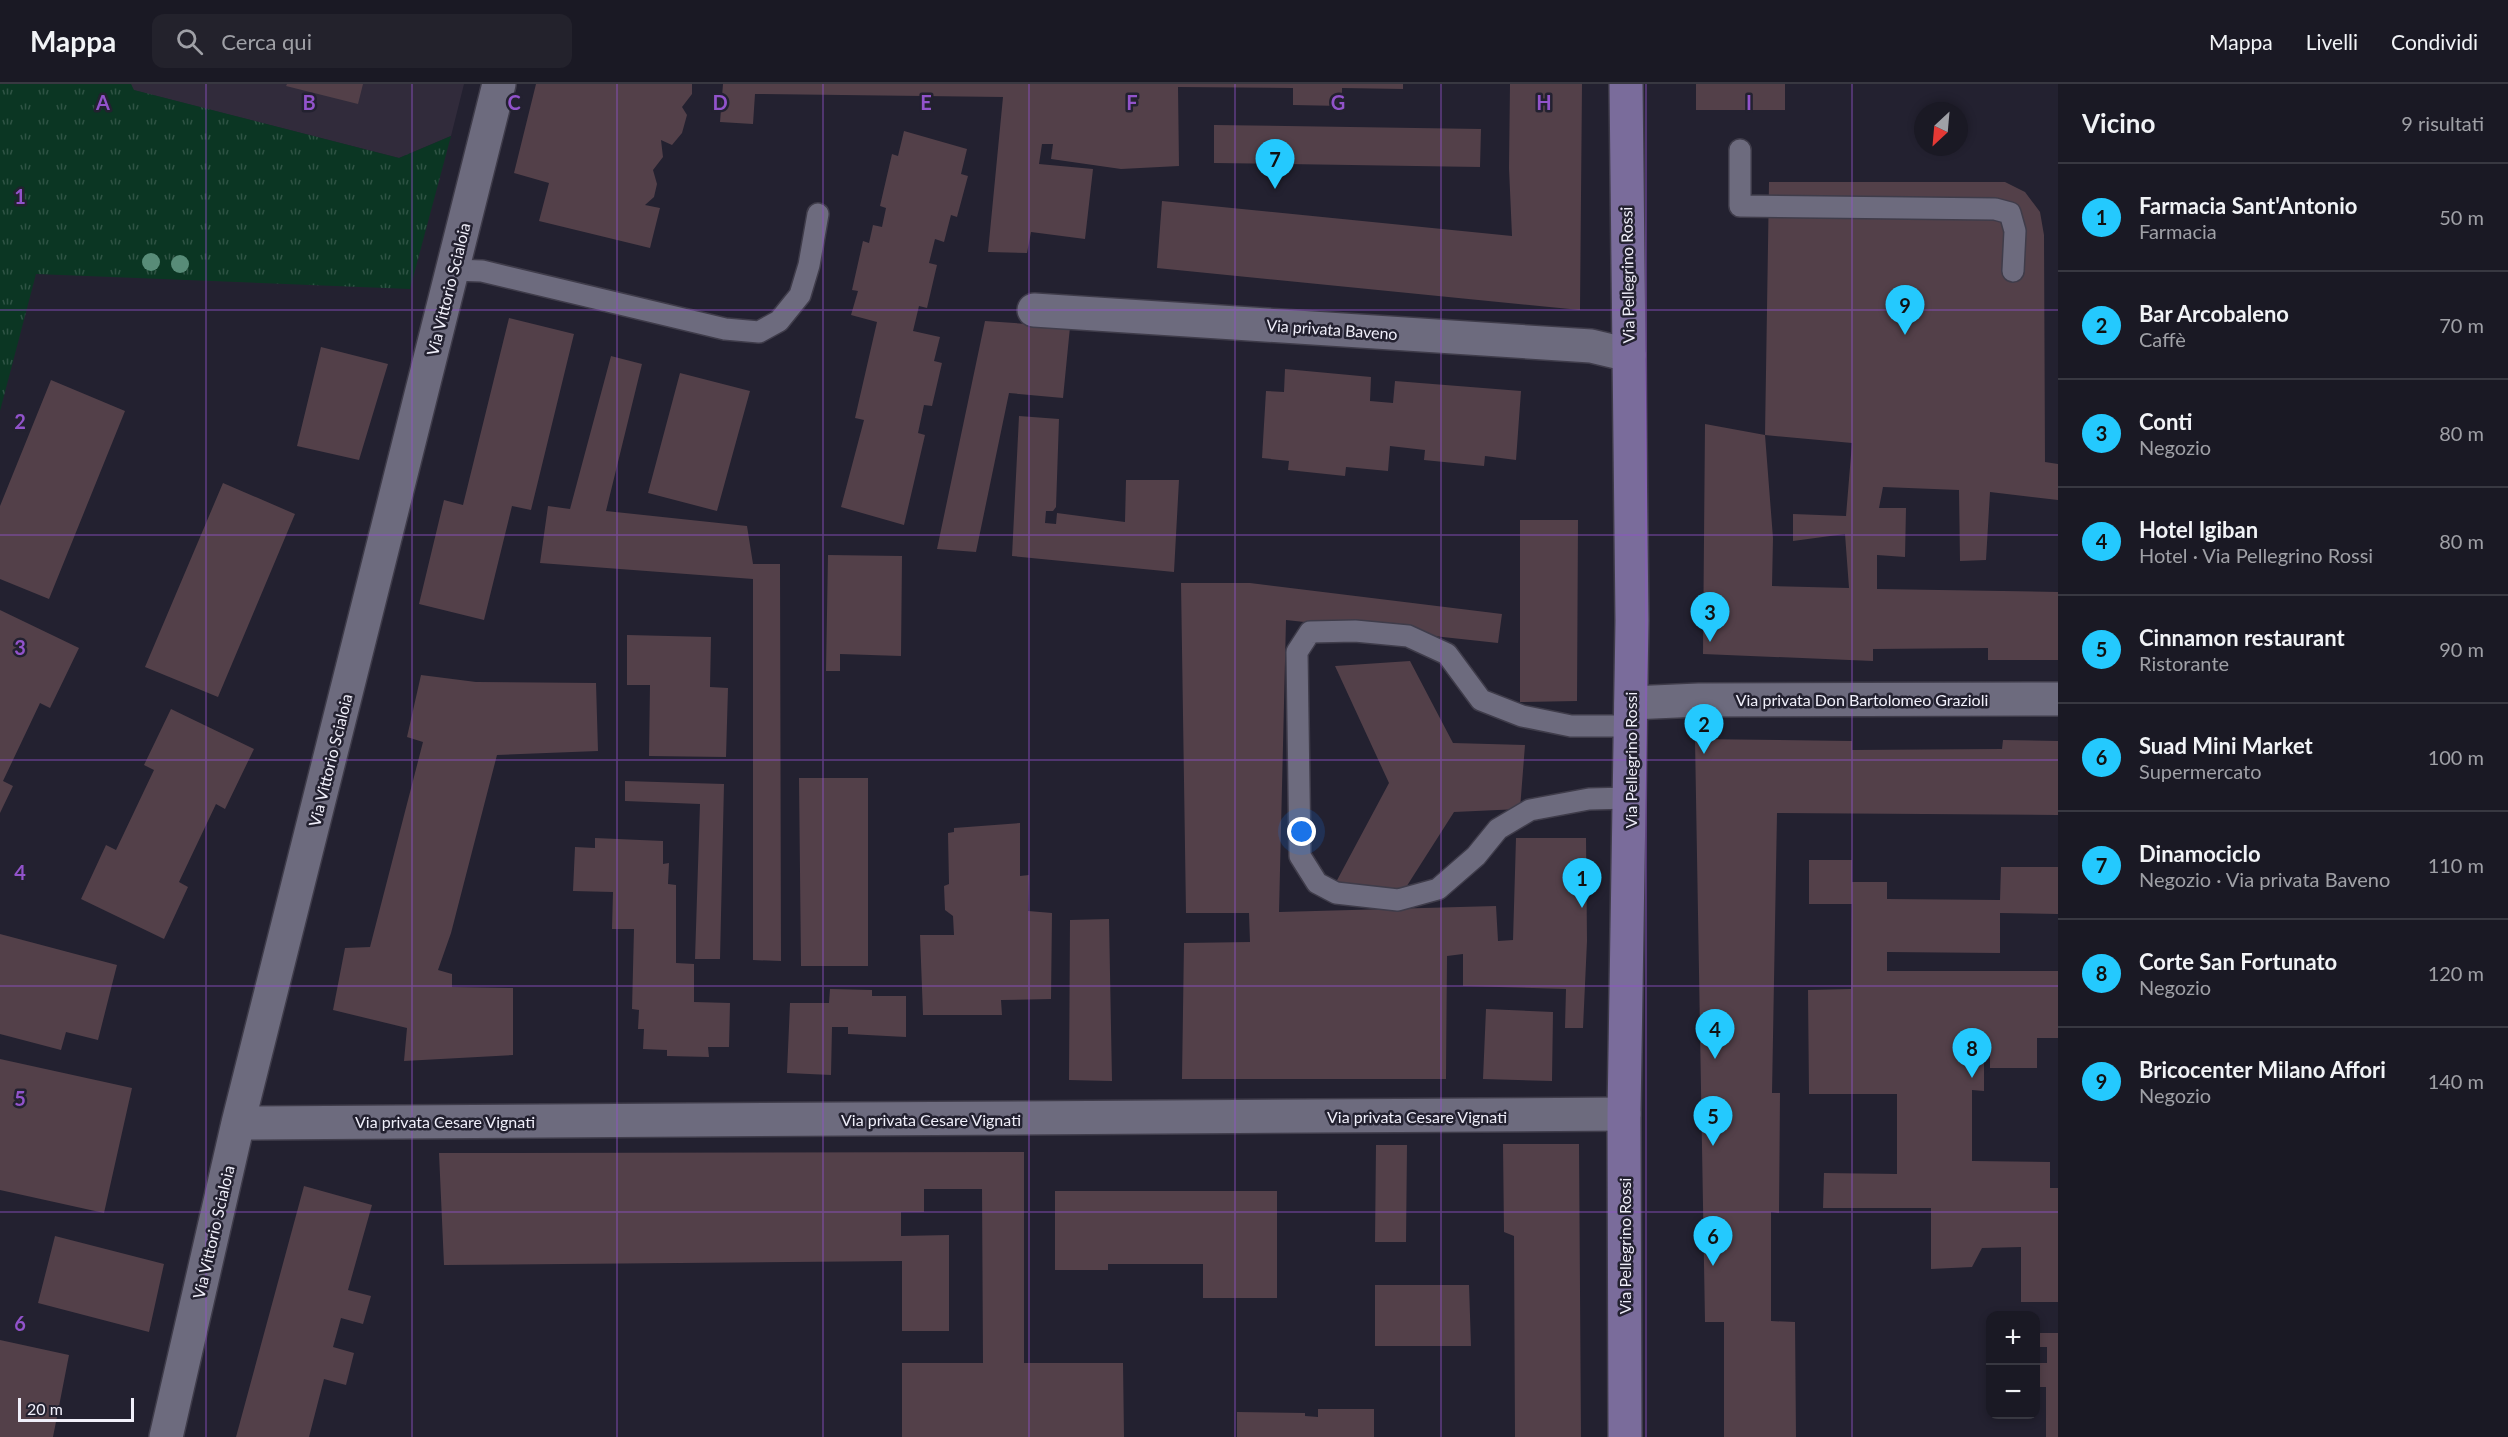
<!DOCTYPE html>
<html lang="it">
<meta charset="utf-8">
<style>
:root{--surface:#1a1924;--page:#23222c;--text:#f1f3f6;--muted:#9fa0a6;--line:#383841;--accent:#24c9fe}
body{margin:0;font-family:Lato,sans-serif;background:var(--page);color:var(--text)}
.controls{position:absolute;right:18px;bottom:18px;display:grid;overflow:hidden;border-radius:12px;box-shadow:0 3px 9px #0003}
.controls button{width:54px;height:54px;display:grid;place-items:center;padding:0;border:0;border-bottom:2px solid var(--line);background:var(--surface);color:var(--text);font:30px sans-serif}
.compass{position:absolute;left:1914px;top:18px;width:54px;height:54px;border-radius:50%;background:var(--surface);box-shadow:0 3px 9px #0003;rotate:206deg}
.scale{position:absolute;left:18px;bottom:15px;width:116px;box-sizing:border-box;padding-left:6px;border:3px solid #f0effa;border-top:0;font-size:16px;line-height:21px;white-space:nowrap;color:#f0effa;-webkit-text-stroke:4px #232130;paint-order:stroke}
.you{position:absolute;left:1302px;top:748px;width:21px;height:21px;margin:-15px;border:4px solid #fff;border-radius:50%;background:#1a73e8;box-shadow:0 0 0 9px #1a73e833}
.badge{display:grid;place-items:center;width:39px;height:39px;border-radius:50%;background:var(--accent);color:#111;font-size:20px;font-weight:700}
.pin{position:absolute;translate:-50% -50px;filter:drop-shadow(0 2px 3px #0008)}
.pin::after{content:'';position:absolute;top:32px;width:21px;height:18px;background:inherit;clip-path:polygon(0 0,100% 0,50% 100%)}
.list{margin:0;padding:0;list-style:none}
h2{display:flex;justify-content:space-between;align-items:center;height:78px;margin:0;padding:0 24px;font-size:26px}
h2 small{font-size:20px;font-weight:400;color:var(--muted)}
.list li{display:grid;grid-template-columns:39px 1fr auto;gap:18px;align-items:center;box-sizing:border-box;height:108px;padding:0 24px;border-top:2px solid var(--line)}
.list b{display:block;font-size:22px;white-space:nowrap}
.list p{margin:0;font-size:20px;white-space:nowrap;color:var(--muted)}
.list em{font-size:20px;font-style:normal;color:var(--muted)}
.icon{flex:none;width:33px;height:33px;fill:none;stroke:currentColor;stroke-width:2;stroke-linecap:round;stroke-linejoin:round}
.map{position:relative;flex:none;width:2058px;height:1353px;overflow:hidden}
header{display:flex;align-items:center;gap:36px;box-sizing:border-box;height:84px;padding:0 30px;background:var(--surface);border-bottom:2px solid var(--line)}
header strong{font-size:28px}
nav{display:flex;gap:33px;margin-inline-start:auto;font-size:21px}
.search{width:420px;height:54px;background:var(--page);display:flex;align-items:center;gap:15px;box-sizing:border-box;padding:0 21px;border-radius:12px;color:var(--muted);font-size:22px}
main{display:flex}
aside{flex:1;background:var(--surface)}
.map>svg:first-child{display:block}
.education{fill:#312b3b}
.grass{fill:url(#grass-tufts)}
.building{fill:#534049}
.lines{fill:none;stroke-linecap:round;stroke-linejoin:round}
.service-casing{stroke:#3f3c4a;stroke-width:24}
.minor-casing{stroke:#3f3c4a;stroke-width:36}
.secondary-casing{stroke:#3f3c4a;stroke-width:36}
.service{stroke:#6d6b7e;stroke-width:21}
.minor{stroke:#6d6b7e;stroke-width:33}
.secondary{stroke:#7a6c9b;stroke-width:33}
.tree{fill:#588c78}
.grid{fill:none;stroke:#9253cb;stroke-width:1.5;stroke-opacity:0.55}
.labels{text-anchor:middle;dominant-baseline:central;stroke-width:5;stroke-linejoin:round;paint-order:stroke}
.street-label{font-size:16px;fill:#f0effa;stroke:#232130}
.grid-label{font-size:20px;text-anchor:middle;font-weight:bold;fill:#9253cb;stroke:#232130;stroke-width:5;stroke-linejoin:round;paint-order:stroke}
</style>
<header>
<strong>Mappa</strong>
<div class="search"><svg class="icon" aria-label="search" viewBox="0 0 24 24"><circle cx="10" cy="10" r="6"/><path d="M15 15l6 6"/></svg>Cerca qui</div>
<nav><a>Mappa</a><a>Livelli</a><a>Condividi</a></nav>
</header>
<main>
<div class="map">
<svg width="2058" height="1353" viewBox="0 0 2058 1353">
<defs>
<pattern id="grass-tufts" width="24" height="20" patternUnits="userSpaceOnUse" patternTransform="scale(1.5)"><rect width="24" height="20" fill="#0b3623"/><path d="M3 7l-1-3M5 7V3M7 7l1-3M15 17l-1-3M17 17v-4M19 17l1-3" fill="none" stroke="#2f5344"/></pattern>
</defs>
<rect width="100%" height="100%" fill="#232130"/>
<path class="education" d="M131,0h333l-13,52 -52,22 -266,-68z"/>
<path class="grass" d="M0,0h131l3,6 265,68 52,-22 -41,153 -374,-15 -36,137z"/>
<path class="building" d="M287,0h76l-5,20 -72,-18z
M536,0h156v10l-10,13 5,8 -5,18 -10,12 -11,-5 2,17 -10,13 4,14 -3,13 -9,8 15,3 -10,40 -111,-27 10,-38 -35,-10z
M723,0h680v5l-61,-1v18l-49,-1v-17l-115,-1 1,79 -58,3 -70,-10 2,-15h-11l-3,20 54,5 -8,70 -54,-7 -4,21 -39,-1 15,-155 -248,-3 -2,30 -33,-2z
M1510,0h72l-2,226 -423,-42 5,-67 350,35 -3,-68z
M1696,0h89v26h-89z
M1214,41l267,4 -1,38 -266,-4z
M904,47l63,18 -6,25 7,2 -11,41 -6,-2 -7,27 -9,-3 -6,24 8,2 -10,43 -8,-2 -6,25 27,6 -6,24 8,2 -10,43 -8,-1 -6,28 7,2 -21,90 -63,-18 23,-87 -9,-2 22,-96 -26,-7 7,-24 -6,-1 11,-49 6,2 4,-18 9,2 4,-19 -6,-2 12,-52 6,2z
M1769,98h236l20,10 15,20 4,23 1,227 13,2v36l-68,-8 -4,68 -26,1 -1,-71 -76,-3 -4,21h27l-1,49 -28,-2v34l181,3v68h-70v-12l-115,1v12l-170,-7 2,-230 60,11 8,103 -1,48 77,2 -4,-54 -52,7v-27l53,2 6,-73 -87,-8z
M509,234l65,16 -43,176 -19,-4 -28,114 -65,-16 25,-104 19,5z
M985,237l85,6 -7,71 -54,-5 -33,159 -39,-3z
M321,263l67,17 -29,96 -62,-14z
M611,272l31,8 -36,147 141,15 6,38h27l1,397 -28,-1v-381l-213,-16 8,-57 22,3z
M1285,285l86,8 -1,24 23,2 2,-22 126,10 -5,69 -31,-4 -1,10 -60,-6 1,-10 -35,-4 -2,25 -42,-4 -1,9 -57,-6 1,-9 -27,-3 4,-67 18,1z
M680,289l70,18 -33,120 -69,-18z
M51,296l74,31 -76,188 -49,-20v-73z
M1019,332l40,3 -3,88 -3,4h-7l-1,12 11,1 1,-11 68,9 1,-42h53l-5,92 -162,-16z
M223,399l72,31 -77,183 -73,-30z
M1520,436h58l-1,181 -57,1z
M828,471l74,1 -1,100 -61,-2v17h-14z
M1181,499h69l252,31 -4,29 -212,-23 -7,292 217,-6 2,35 15,-1 3,-102h70l1,103 -4,87h-18l1,-39 -103,-3v-32l-16,2 -1,123h-264l2,-136 66,-1 -1,-29h-63z
M0,526l79,38 -29,60 -10,-5 -37,78 10,5 -13,27z
M627,551l84,2 -1,50 18,1 -2,69 -77,-1 1,-71h-23z
M1410,577l43,82 72,2 -5,64 -66,3 -51,80 -68,-8 54,-101 -54,-117z
M421,591l55,7 120,1 2,68 -101,4 -46,178 -13,37 14,4v13l61,1v67l-109,6 3,-33 -74,-18 12,-62 25,-1 53,-205 -16,-5z
M171,625l83,40 -29,60 -9,-5 -37,78 9,5 -24,52 -83,-40 25,-54 10,5 38,-80 -10,-5z
M1695,655l157,2v9l150,-1 1,-9 55,1v74l-281,-2 -5,280h8l-1,120 -8,-1v109l24,1 1,115h-72v-115h-19z
M799,694h69v188h-67z
M625,697l99,3 -4,175h-25l5,-155 -75,-3z
M1020,739v53l9,-1 -1,36 24,2 -1,86 -50,1 1,15h-79l-3,-80h34l-1,-19 -8,-6 -1,-24 5,-2 -1,-51 6,-1v-4z
M595,754l68,3v23l6,-1 -1,21 8,1v78l18,1v38l36,1 -1,44h-21l1,10 -42,-1v-6l-24,-1 1,-20h-6l1,-19 -7,-1 2,-80h-22l1,-37 -40,-1 2,-44 20,1z
M1809,776h43v22h35v17l113,1 1,-33h57v47l-58,-1v40l-113,-1v19h171v67h-21v30h-47v-12h-6v35l-12,-1v71l78,1v26h8v114h-37v-55l-39,1 -10,19 -41,2v-61h-108l1,-35 73,1v-80h-88l-1,-104 43,-1 1,-85h-43z
M1109,835l3,162 -43,-1 1,-160z
M0,850l117,31 -19,75 -32,-8 -5,18 -61,-16z
M830,905l42,1v6h34v41l-58,-3v-7h-16l-1,48 -44,-2 3,-70h39z
M1486,925l67,3 -1,69 -69,-2z
M0,975l132,29 -28,125 -104,-23z
M1503,1060h76l2,293h-66l-1,-201 -10,-4z
M1376,1061h31l-1,97h-31z
M1024,1068v211h99l1,74h-222v-74h81l-1,-174h-58v23h-23v24l48,-1v96h-47v-70l-458,4 -5,-112z
M304,1102l68,19 -24,85 23,6 -8,28 -22,-6 -8,29 21,6 -8,32 -22,-6 -15,58h-73z
M1055,1107h222v107h-74v-34h-95v6h-53z
M55,1152l109,28 -15,68 -111,-29z
M1375,1201h94l2,61h-96z
M2040,1249h18v104h-12v-50h-6v-24h7v-16h-7z
M0,1256l69,15 -16,82h-53z
M1318,1325h56v28h-137v-25l68,1v3l13,1z"/>
<g class="lines">
<defs>
<path id="service" d="M1740,66v56l255,3 15,4 5,18 -2,40
M453,186l29,1 243,58 34,3 20,-11 21,-26 9,-30 9,-51
M1629,714l-40,1 -59,11 -32,19 -22,27 -38,33 -40,11 -62,-7 -19,-10 -17,-27 -3,-204 13,-20 45,-1 53,5 39,18 34,46 41,16 49,10h59"/>
<path id="minor" d="M1034,226l557,36 38,9
M1631,619l68,-3 359,-1
M238,1039l1386,-9
M166,1353l72,-314 261,-1039"/>
<path id="secondary" d="M1625,1353l-1,-323 8,-493 -6,-537"/>
</defs>
<use href="#service" class="service-casing"/>
<use href="#minor" class="minor-casing"/>
<use href="#secondary" class="secondary-casing"/>
<use href="#service" class="service"/>
<use href="#minor" class="minor"/>
<use href="#secondary" class="secondary"/>
</g>
<g class="tree">
<circle cx="151" cy="178" r="9"/>
<circle cx="180" cy="180" r="9"/>
</g>
<path class="grid" d="M206,0v1353M412,0v1353M617,0v1353M823,0v1353M1029,0v1353M1235,0v1353M1441,0v1353M1646,0v1353M1852,0v1353M0,226h2058M0,451h2058M0,676h2058M0,902h2058M0,1128h2058"/>
<g class="labels">
<g class="street-label">
<text transform="translate(1627 191) rotate(-91)">Via Pellegrino Rossi</text>
<text transform="translate(448 205) rotate(-76)">Via Vittorio Scialoia</text>
<text transform="translate(1332 245) rotate(4)">Via privata Baveno</text>
<text x="1862" y="615">Via privata Don Bartolomeo Grazioli</text>
<text transform="translate(330 676) rotate(-76)">Via Vittorio Scialoia</text>
<text transform="translate(1630 676) rotate(-90)">Via Pellegrino Rossi</text>
<text x="1417" y="1032">Via privata Cesare Vignati</text>
<text x="931" y="1035">Via privata Cesare Vignati</text>
<text x="445" y="1037">Via privata Cesare Vignati</text>
<text transform="translate(213 1148) rotate(-77)">Via Vittorio Scialoia</text>
<text transform="translate(1624 1162) rotate(-90)">Via Pellegrino Rossi</text>
</g>
</g>
<g class="grid-label">
<text x="103" y="26">A</text>
<text x="309" y="26">B</text>
<text x="514" y="26">C</text>
<text x="720" y="26">D</text>
<text x="926" y="26">E</text>
<text x="1132" y="26">F</text>
<text x="1338" y="26">G</text>
<text x="1544" y="26">H</text>
<text x="1749" y="26">I</text>
<text x="20" y="120">1</text>
<text x="20" y="345">2</text>
<text x="20" y="571">3</text>
<text x="20" y="796">4</text>
<text x="20" y="1022">5</text>
<text x="20" y="1247">6</text>
</g>
</svg>
<div class="controls">
<button>+</button>
<button>−</button>
</div>
<svg class="compass" viewBox="-18 -18 36 36"><path d="M0-13l5 13h-10z" fill="#e53935"/><path d="M0 13l5-13h-10z" fill="#9fa0a6"/></svg>
<div class="scale">20 m</div>
<div class="you"></div>
<div class="pin badge" style="left:1582px;top:824px">1</div>
<div class="pin badge" style="left:1704px;top:670px">2</div>
<div class="pin badge" style="left:1710px;top:558px">3</div>
<div class="pin badge" style="left:1715px;top:975px">4</div>
<div class="pin badge" style="left:1713px;top:1062px">5</div>
<div class="pin badge" style="left:1713px;top:1182px">6</div>
<div class="pin badge" style="left:1275px;top:105px">7</div>
<div class="pin badge" style="left:1972px;top:994px">8</div>
<div class="pin badge" style="left:1905px;top:251px">9</div>
</div>
<aside>
<h2>Vicino<small>9 risultati</small></h2>
<ul class="list">
<li><span class="badge">1</span><div><b>Farmacia Sant'Antonio</b><p>Farmacia</p></div><em>50 m</em></li>
<li><span class="badge">2</span><div><b>Bar Arcobaleno</b><p>Caffè</p></div><em>70 m</em></li>
<li><span class="badge">3</span><div><b>Conti</b><p>Negozio</p></div><em>80 m</em></li>
<li><span class="badge">4</span><div><b>Hotel Igiban</b><p>Hotel · Via Pellegrino Rossi</p></div><em>80 m</em></li>
<li><span class="badge">5</span><div><b>Cinnamon restaurant</b><p>Ristorante</p></div><em>90 m</em></li>
<li><span class="badge">6</span><div><b>Suad Mini Market</b><p>Supermercato</p></div><em>100 m</em></li>
<li><span class="badge">7</span><div><b>Dinamociclo</b><p>Negozio · Via privata Baveno</p></div><em>110 m</em></li>
<li><span class="badge">8</span><div><b>Corte San Fortunato</b><p>Negozio</p></div><em>120 m</em></li>
<li><span class="badge">9</span><div><b>Bricocenter Milano Affori</b><p>Negozio</p></div><em>140 m</em></li>
</ul>
</aside>
</main>
